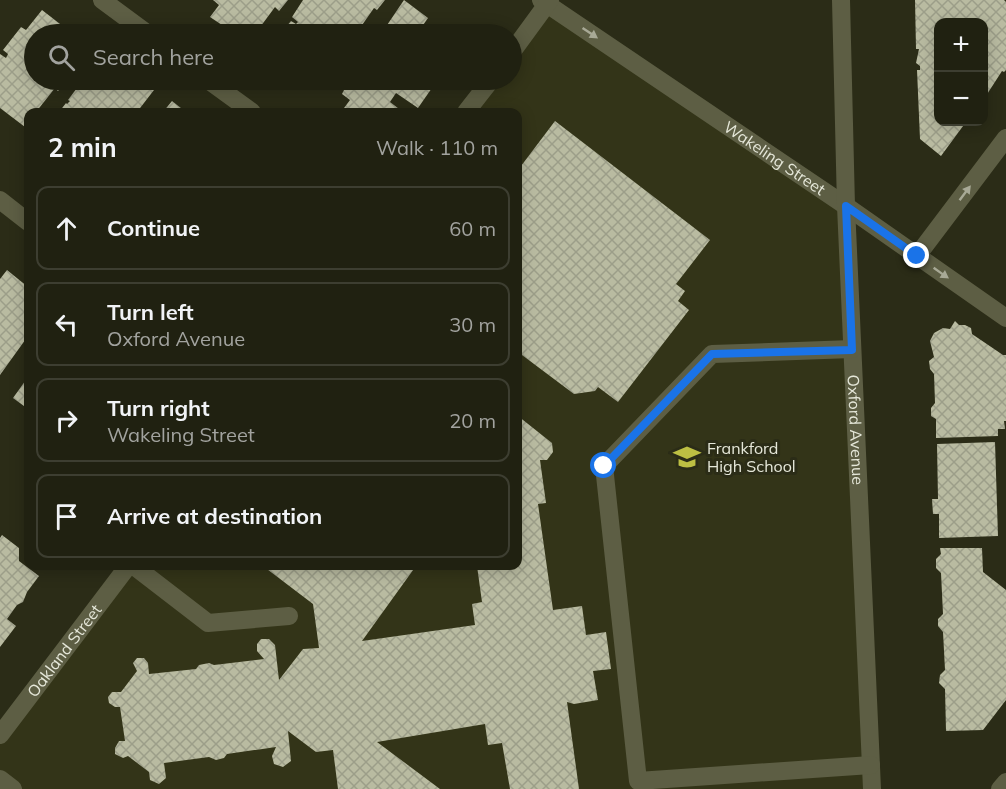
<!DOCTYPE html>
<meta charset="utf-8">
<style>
:root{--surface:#202111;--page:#2d2e1f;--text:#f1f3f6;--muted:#a2a39f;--line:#3d3e31}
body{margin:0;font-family:Mulish,sans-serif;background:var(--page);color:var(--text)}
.controls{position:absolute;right:18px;top:18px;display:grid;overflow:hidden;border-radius:12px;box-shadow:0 3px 15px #0003}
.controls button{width:54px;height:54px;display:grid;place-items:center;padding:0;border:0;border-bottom:2px solid var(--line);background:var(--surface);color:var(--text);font:30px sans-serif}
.stop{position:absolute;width:18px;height:18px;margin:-14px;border:4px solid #1a73e8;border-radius:50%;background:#fff}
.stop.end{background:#1a73e8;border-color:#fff;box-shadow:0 2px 6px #0008}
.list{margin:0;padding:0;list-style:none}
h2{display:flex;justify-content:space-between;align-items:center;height:78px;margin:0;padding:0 24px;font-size:26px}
h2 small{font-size:20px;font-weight:400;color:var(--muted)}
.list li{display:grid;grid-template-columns:39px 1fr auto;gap:18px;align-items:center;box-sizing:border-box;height:84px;margin:0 12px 12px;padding:0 12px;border:2px solid var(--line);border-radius:12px}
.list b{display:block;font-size:22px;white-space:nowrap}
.list p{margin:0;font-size:20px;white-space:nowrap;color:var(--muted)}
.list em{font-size:20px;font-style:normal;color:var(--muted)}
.icon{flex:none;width:33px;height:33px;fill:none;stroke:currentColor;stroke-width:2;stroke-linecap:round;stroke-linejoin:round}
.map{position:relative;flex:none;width:1006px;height:789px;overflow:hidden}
.search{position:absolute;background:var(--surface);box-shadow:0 3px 15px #0003;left:24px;top:24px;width:498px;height:66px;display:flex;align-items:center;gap:15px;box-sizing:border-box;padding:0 21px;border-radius:33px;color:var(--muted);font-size:22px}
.panel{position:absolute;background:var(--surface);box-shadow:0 3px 15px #0003;left:24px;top:108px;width:498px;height:462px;border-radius:12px}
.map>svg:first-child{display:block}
.built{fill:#333418}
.building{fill:url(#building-cross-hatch)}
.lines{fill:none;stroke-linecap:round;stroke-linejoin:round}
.minor{stroke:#5d5e44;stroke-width:18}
.oneway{fill:#a8a996}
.route{stroke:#1a73e8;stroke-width:8}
.labels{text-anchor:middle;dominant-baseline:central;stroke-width:6;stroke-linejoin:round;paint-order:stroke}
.street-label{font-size:16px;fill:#e5e7d9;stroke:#2b2c17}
.poi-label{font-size:16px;fill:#e5e7d9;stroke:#2b2c17;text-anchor:start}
</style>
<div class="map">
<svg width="1006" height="789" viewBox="0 0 1006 789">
<defs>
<pattern id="building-cross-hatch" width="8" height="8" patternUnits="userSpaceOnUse" patternTransform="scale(1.5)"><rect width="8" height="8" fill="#b9bba1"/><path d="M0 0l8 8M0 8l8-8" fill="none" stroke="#9c9e89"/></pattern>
</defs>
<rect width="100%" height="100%" fill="#2b2c17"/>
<path class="built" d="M547,4l299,202 26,583h-859l-13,-10v-44l128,-169h390v-454h-52l25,-32h21v-28z"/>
<path class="building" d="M213,0h75l-9,11 -4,-4 -17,23 -9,-6 -8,10h-11l-6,-5 1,-2 -15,-10 9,-12z
M303,0h82l-8,10 -3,-2 -14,20 5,4 -1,2h-84l11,-13 5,3 2,-2 -6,-5z
M404,0l24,18 -7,10 6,4 6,-8 15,10h-67z
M915,0h89l2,2v68l-2,2 -2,-1 -18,28v-77h-46v100h28l-25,34 -21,-17 -3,-69h3v-4l-4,-3 3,-14h-3z
M42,10l31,24h-39v46h33l-9,11 -3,-3 -19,24h-8v10l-3,5 -25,-19v-54l6,4 2,-4 -5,-4 18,-23 5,3z
M83,80h65l2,7 4,3 -17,22h-78l7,-9 1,1 3,-3 -2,-1z
M295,80h14l-5,6z
M352,80h78l-1,1 5,4 -16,23 -22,-15 -6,9 13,10h-62l9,-12 -8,-6 2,-4 -3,-2 3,-4 4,2z
M172,101l14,11h-23z
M555,121l155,119 -34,44 9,7 -7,10 11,9 -71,92 -20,-15 -3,4 -21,3 -56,-42v-182z
M7,270l21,17v49l-28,39v-96z
M955,321l4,4h6l6,3 1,6 31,21h3v66h-2l1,8h-7v7l-62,2v-19l-5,-3v-8l4,-5 -1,-29 -4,-5 -1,-8 5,-4 -4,-16 4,-8 9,-5 7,1z
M28,377v32l-15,-11z
M518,416l34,27 1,9 -6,8h-7l6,43 -8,1 15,106 29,-4 4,29 20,-3 5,37 -18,2 5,29 -24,4 -7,-2 12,87h-69l-8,-46 -14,2 -3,-21 -108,18 63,47h-102l-5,-39 -17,2 -28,-21 3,30 -8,6 -9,-3 -2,-8 4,-9 -49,7 -3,4 -8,2 -7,-3 -45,6 2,15 -7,6 -9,-4 -1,-8 -21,-16 -5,2 -8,-4v-6l4,-7h6l-5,-34h-5l-6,-4 -1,-6 4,-5h9l16,-21 -4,-8 4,-5h7l4,5 1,11 47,-5 3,-4 10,-2 5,2 50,-6 -7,-8v-7l4,-5h8l6,6 4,35 24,-31 16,-1 -6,-44 -50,-38h153l-54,75 113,-16 -3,-21 10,-2 -5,-36h41z
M995,442l3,94 -59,2v-24h-6l-1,-15h6l-1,-55z
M2,535l17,13v13l20,15 -12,16 -4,10 -6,3 -10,14 9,7 -16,21v-109z
M940,548h42l1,24 23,18v110l-23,30 -37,1 -1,-42 -6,-6 1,-8 5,-5 -2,-38 -5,-6v-7l5,-5 -2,-41 -5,-5v-9l5,-5z"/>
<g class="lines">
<g class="minor">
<path d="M102,0l46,34"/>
<path id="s1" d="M541,0l305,206 160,112"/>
<path id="s2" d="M841,0l5,206 26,583"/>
<path d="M512,52l38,-52"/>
<path d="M208,80l44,32"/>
<path d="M466,112l25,-32"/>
<path d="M0,200l28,22"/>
<path d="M917,256l89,-118"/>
<path d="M852,349l-140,5 -108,112 34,315 233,-16"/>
<path d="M134,566l74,57 81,-7"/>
<path id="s3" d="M0,735l128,-169"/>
<path d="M0,779l13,10"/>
<path d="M1000,789l6,-7"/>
</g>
</g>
<defs><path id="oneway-solid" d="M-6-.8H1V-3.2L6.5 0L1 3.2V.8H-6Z" transform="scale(1.5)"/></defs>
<g class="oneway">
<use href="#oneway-solid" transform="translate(590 33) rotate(34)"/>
<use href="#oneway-solid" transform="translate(965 193) rotate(-53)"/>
<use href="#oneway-solid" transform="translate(941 273) rotate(35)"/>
</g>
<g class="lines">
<path class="route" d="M604,466l108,-112 140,-4 -6,-144 71,50"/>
</g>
<defs>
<symbol id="school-bare" viewBox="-9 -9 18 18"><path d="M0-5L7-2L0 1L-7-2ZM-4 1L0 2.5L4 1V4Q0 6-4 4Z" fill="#bdbf43" stroke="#2b2c17" stroke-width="2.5" paint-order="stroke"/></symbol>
</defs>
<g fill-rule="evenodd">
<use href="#school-bare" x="668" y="438" width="38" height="38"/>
</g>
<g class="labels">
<g class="street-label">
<text stroke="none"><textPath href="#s1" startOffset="282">Wakeling Street</textPath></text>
<text stroke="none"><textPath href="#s2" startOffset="430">Oxford Avenue</textPath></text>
<text stroke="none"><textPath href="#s3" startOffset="106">Oakland Street</textPath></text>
</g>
<g class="poi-label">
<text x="707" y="448">Frankford<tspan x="707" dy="18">High School</tspan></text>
</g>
</g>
</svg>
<div class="controls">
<button>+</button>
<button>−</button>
</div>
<div class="stop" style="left:604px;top:466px"></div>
<div class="stop end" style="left:917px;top:256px"></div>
<div class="search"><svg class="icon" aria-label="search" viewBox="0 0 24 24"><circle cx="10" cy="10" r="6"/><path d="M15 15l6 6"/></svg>Search here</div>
<section class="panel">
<h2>2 min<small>Walk · 110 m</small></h2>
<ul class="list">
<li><svg class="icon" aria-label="ahead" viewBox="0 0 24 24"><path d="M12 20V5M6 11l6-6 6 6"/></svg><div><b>Continue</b></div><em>60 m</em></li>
<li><svg class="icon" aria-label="left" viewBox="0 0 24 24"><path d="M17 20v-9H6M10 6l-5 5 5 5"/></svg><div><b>Turn left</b><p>Oxford Avenue</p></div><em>30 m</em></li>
<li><svg class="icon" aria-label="right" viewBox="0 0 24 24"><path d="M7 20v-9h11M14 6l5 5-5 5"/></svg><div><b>Turn right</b><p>Wakeling Street</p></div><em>20 m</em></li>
<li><svg class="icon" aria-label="arrive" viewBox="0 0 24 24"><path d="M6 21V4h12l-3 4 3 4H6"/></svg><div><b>Arrive at destination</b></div></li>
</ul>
</section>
</div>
